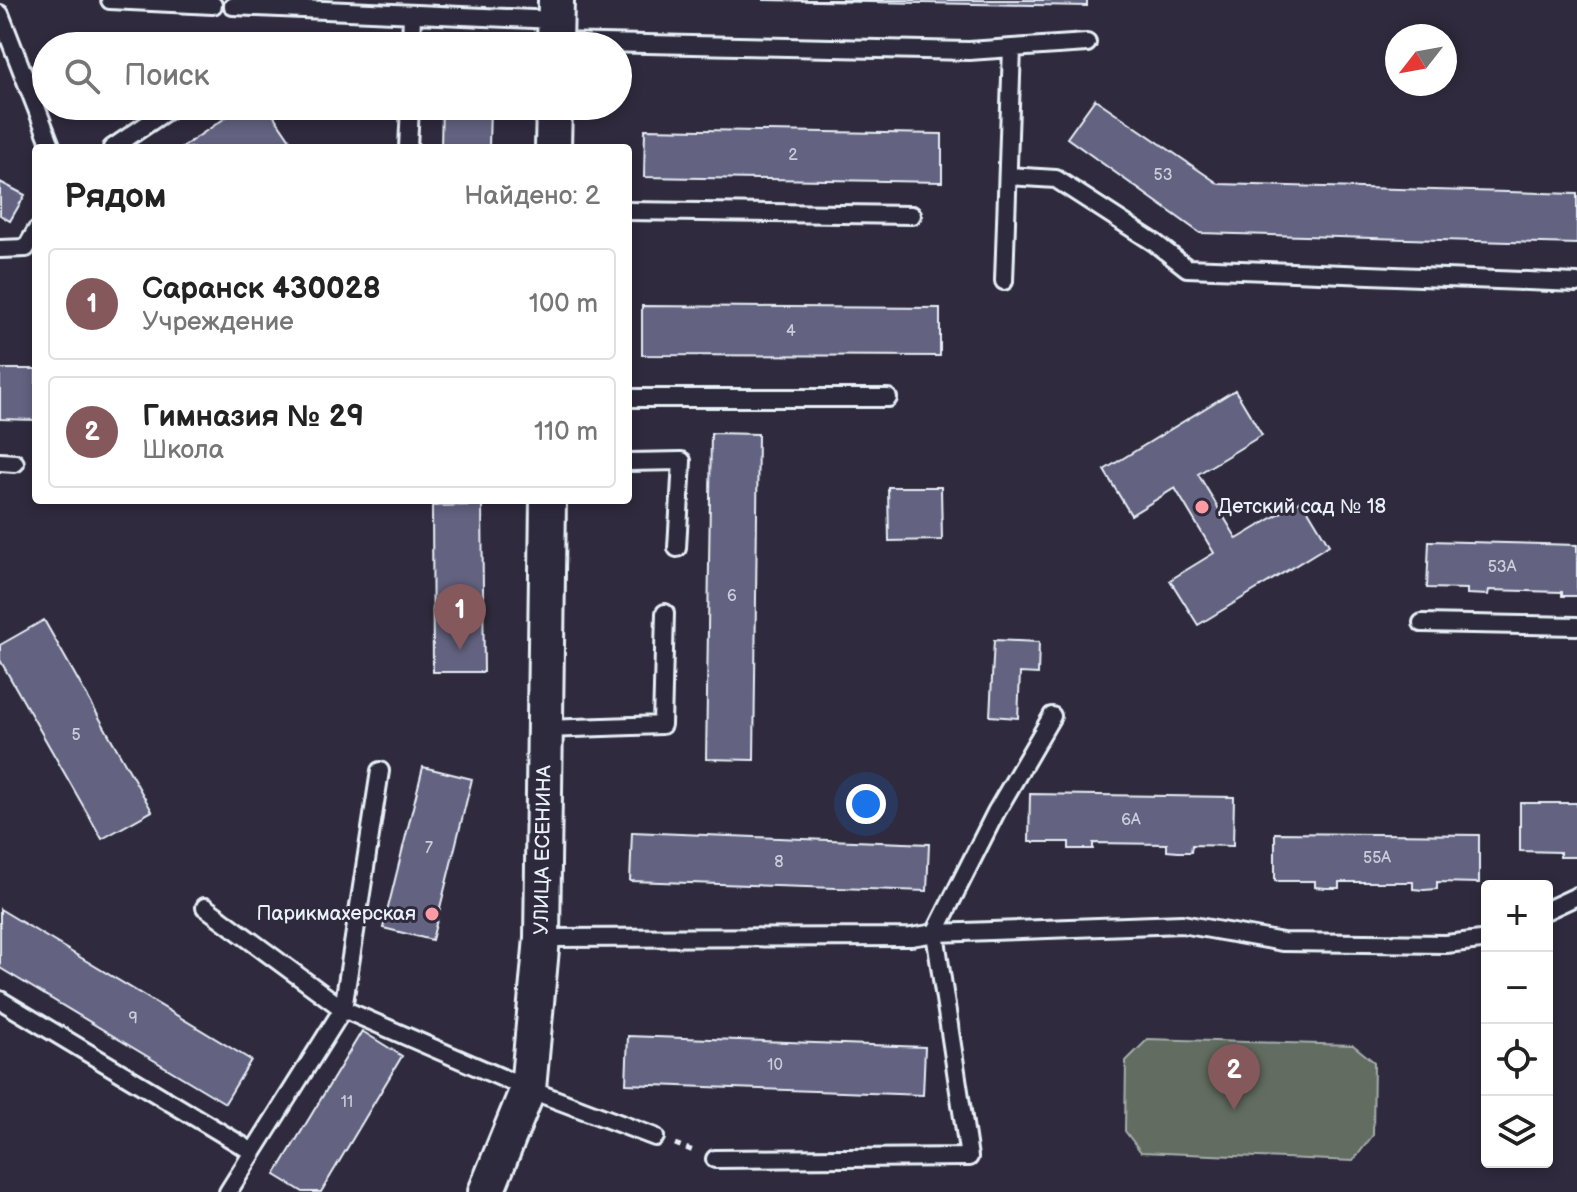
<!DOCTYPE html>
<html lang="ru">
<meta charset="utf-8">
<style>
:root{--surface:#fff;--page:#f2f2f2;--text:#222;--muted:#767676;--line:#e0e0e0;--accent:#85585c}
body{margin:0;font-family:"Balsamiq Sans",sans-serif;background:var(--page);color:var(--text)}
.controls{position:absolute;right:24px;bottom:24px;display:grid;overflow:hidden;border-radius:8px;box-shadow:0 4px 12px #0003}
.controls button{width:72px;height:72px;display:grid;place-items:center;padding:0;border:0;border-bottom:2px solid var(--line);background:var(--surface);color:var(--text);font:40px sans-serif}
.compass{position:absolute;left:1385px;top:24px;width:72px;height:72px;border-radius:50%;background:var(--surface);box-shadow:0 4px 12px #0003;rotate:239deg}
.you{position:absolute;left:866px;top:804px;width:28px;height:28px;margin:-20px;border:6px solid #fff;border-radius:50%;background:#1a73e8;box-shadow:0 0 0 12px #1a73e833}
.badge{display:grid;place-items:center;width:52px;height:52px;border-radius:50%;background:var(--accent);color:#fff;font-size:26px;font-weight:700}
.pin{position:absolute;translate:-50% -66px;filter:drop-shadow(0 2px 4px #0008)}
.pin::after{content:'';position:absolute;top:42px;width:28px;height:24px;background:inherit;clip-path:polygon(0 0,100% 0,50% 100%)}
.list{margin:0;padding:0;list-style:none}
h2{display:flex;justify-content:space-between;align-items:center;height:104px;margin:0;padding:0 32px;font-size:34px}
h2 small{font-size:26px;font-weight:400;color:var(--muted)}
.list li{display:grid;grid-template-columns:52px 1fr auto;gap:24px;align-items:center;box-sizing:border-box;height:112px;margin:0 16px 16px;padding:0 16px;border:2px solid var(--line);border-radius:8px}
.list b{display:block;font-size:30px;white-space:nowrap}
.list p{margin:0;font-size:26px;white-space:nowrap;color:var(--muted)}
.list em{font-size:26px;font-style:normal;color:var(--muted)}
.icon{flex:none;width:44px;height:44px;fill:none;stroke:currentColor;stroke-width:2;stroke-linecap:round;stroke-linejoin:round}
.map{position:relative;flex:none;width:1577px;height:1192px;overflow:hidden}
.search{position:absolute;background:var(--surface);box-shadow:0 4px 12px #0003;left:32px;top:32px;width:600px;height:88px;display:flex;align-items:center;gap:20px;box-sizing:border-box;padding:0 28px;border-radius:44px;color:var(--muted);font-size:30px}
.panel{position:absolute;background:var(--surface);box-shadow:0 4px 12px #0003;left:32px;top:144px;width:600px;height:360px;border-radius:8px}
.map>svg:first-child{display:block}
.green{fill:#626c60;stroke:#a5aeac;stroke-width:2}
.building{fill:#636280;stroke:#e8f1f8;stroke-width:2}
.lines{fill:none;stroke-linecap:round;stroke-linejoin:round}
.lane-casing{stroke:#e8f1f8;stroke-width:22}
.street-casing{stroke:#e8f1f8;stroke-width:40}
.path{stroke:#e8f1f8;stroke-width:5;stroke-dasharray:6 6;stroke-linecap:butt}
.lane{stroke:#2f2a3d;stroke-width:16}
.street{stroke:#2f2a3d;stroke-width:34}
.poi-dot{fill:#ff9aa2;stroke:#2f2a3d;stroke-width:3}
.labels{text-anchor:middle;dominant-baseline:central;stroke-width:6;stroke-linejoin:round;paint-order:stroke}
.number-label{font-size:16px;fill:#c7cdda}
.poi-label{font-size:20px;fill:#e8f1f8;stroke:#2f2a3d;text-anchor:start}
.street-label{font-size:20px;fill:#e8f1f8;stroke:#2f2a3d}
</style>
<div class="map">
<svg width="1577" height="1192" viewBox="0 0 1577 1192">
<rect width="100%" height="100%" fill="#2f2a3d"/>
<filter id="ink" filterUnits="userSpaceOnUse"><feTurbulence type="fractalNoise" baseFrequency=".0125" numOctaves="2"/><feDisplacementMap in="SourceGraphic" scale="16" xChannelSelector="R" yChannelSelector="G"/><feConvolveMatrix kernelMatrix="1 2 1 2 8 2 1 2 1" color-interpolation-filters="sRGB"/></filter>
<g filter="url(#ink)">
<path class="green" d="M1148,1039l205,6 21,17 -1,73 -20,26 -212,-9 -16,-21 1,-70z"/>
<path class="building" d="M763,0h324v6z
M1095,99l124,85 358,10v50l-377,-11 -133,-95z
M243,106h24l23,34 -12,8h-97z
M442,106h48l-1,42h-48z
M645,129l297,5v48l-298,-5z
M0,182l25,13 -15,26 -10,-6z
M642,306l298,2v48l-298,-1z
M0,369h36v51l-36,-1z
M1235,390l27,45 -64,39 39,65 65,-39 27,45 -131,80 -28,-45 44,-27 -39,-65 -44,27 -27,-45z
M711,433l47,1 -4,326 -48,-1z
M888,487h53l1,53 -53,1z
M482,505l2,167h-51l-1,-166z
M1429,541l148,4v51h-15v-4l-73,-2 -1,5 -21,-1v-5l-40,-1z
M44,620l108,191 -50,28 -102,-179v-15z
M994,640l45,2 -1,32 -18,-1 -2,45 -28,-2z
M423,767l49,12 -40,161 -49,-12z
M1030,794l204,3 -1,49 -41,-1 -1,7h-13l-11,-1v-7l-74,-1v6h-24v-7h-40z
M1520,803h57v54h-17v-5l-40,-1z
M632,832l297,12 -2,47 -297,-10z
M1275,833l204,2v48l-42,-1v7l-13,1 -11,-1v-7h-74v6h-13l-11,-1v-6h-40z
M0,909l251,151 -26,43 -225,-135z
M362,1031l40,25 -81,136h-18l-28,-17z
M628,1036l297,11 -2,48 -297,-11z"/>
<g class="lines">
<defs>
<path id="lane" d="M110,0l103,5
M233,6l322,14
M0,14l52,134
M555,42l414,9 43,-3 -8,233
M411,46l1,-32
M1012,48l75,-5
M112,148l62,-42
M408,148l2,-42
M1008,176l48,3 99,64 32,25 390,15
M628,211l284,4
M0,249l26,-1 10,-17
M628,398h260
M0,462l15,1
M628,462l54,-1 -5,87
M1422,623l155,3
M545,729l117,-4 3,-112
M205,907l138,102 37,-238
M1547,910l30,-14
M542,938l369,-1 24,-4 247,-9 101,18 163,2 35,-4 6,-2
M0,1000l253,152
M715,1159l254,-2 -34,-224 61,-121 56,-96
M228,1192l115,-183 185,80 127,48"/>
<path id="street" d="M555,46l1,-46
M553,148l1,-42
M486,1192l42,-103 14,-151 6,-438"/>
</defs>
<use href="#lane" class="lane-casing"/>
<use href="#street" class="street-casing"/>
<path class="path" d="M675,1144l21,8"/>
<use href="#lane" class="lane"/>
<use href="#street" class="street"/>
</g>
</g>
<g class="poi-dot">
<circle cx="1202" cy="507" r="8"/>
<circle cx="432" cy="914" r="8"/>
</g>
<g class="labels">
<g class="number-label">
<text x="793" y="155">2</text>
<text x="1163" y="175">53</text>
<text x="791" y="331">4</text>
<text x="1502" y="567">53А</text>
<text x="732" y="596">6</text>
<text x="76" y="735">5</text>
<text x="1131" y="820">6А</text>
<text x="429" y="848">7</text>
<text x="1377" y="858">55А</text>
<text x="779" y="862">8</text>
<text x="133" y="1018">9</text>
<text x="775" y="1065">10</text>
<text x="347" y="1102">11</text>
</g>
<g class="poi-label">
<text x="1218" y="507">Детский сад № 18</text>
<text x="416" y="914" text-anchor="end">Парикмахерская</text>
</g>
<g class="street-label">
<text transform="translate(543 850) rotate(-89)">УЛИЦА ЕСЕНИНА</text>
</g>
</g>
</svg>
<div class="controls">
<button>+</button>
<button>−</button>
<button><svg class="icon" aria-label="locate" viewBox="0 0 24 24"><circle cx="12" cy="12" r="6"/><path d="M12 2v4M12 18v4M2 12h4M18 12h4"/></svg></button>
<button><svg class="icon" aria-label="layers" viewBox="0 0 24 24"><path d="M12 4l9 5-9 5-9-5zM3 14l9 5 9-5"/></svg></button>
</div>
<svg class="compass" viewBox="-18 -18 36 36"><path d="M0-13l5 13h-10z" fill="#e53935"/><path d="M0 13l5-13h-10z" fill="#767676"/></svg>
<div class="you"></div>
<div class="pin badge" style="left:460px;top:650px">1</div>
<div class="pin badge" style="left:1234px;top:1110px">2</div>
<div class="search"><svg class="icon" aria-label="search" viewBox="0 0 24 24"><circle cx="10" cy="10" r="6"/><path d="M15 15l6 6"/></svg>Поиск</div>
<section class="panel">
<h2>Рядом<small>Найдено: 2</small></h2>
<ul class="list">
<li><span class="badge">1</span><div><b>Саранск 430028</b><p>Учреждение</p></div><em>100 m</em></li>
<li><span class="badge">2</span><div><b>Гимназия № 29</b><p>Школа</p></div><em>110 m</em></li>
</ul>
</section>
</div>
